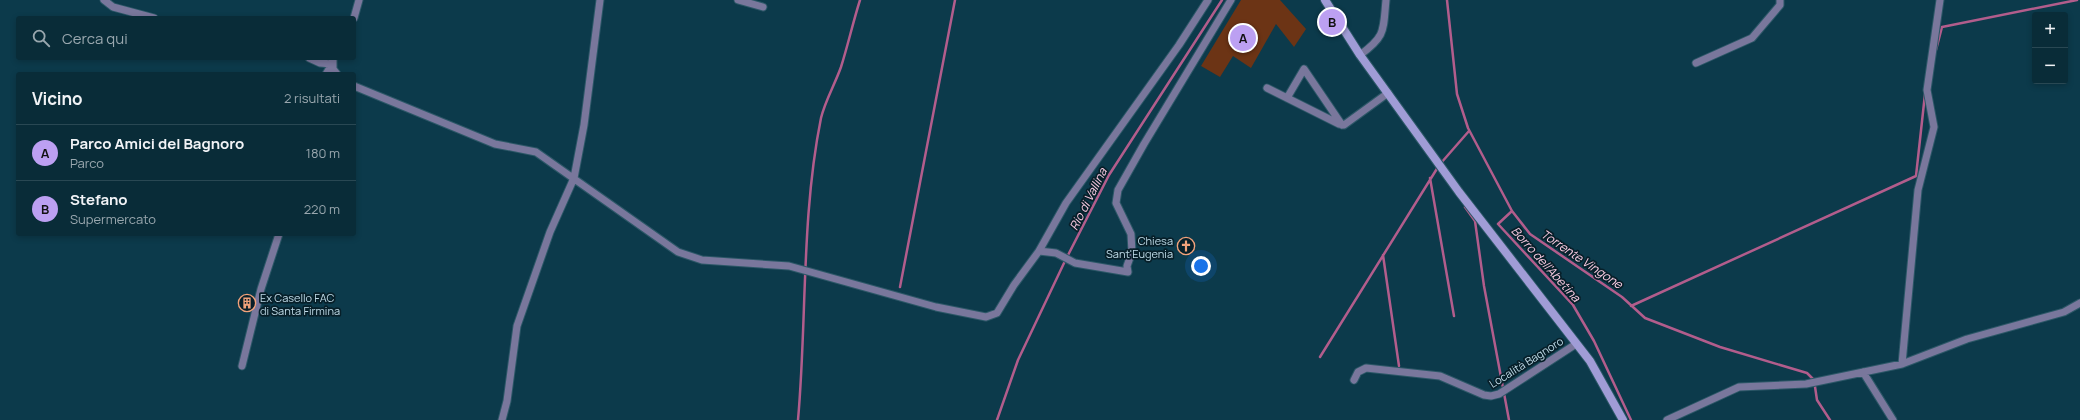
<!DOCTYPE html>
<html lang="it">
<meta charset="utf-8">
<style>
:root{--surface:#092c38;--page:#123440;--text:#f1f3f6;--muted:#99a7ae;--line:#294853;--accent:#bca0f2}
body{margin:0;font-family:Manrope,sans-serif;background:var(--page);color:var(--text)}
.controls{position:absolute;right:12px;top:12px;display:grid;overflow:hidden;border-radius:4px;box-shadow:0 2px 6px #0003}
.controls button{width:36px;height:36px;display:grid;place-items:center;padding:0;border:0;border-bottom:1px solid var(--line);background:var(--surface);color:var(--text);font:20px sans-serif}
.you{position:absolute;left:1201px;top:266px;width:14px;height:14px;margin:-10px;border:3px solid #fff;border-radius:50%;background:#1a73e8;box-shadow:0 0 0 6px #1a73e833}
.badge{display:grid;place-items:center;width:26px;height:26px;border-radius:50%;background:var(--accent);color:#111;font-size:13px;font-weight:700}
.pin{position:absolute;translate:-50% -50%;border:2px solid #fff;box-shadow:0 1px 4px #0006}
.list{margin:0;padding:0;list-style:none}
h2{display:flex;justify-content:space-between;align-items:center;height:52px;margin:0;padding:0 16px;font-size:17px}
h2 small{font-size:13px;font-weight:400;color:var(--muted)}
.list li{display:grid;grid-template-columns:26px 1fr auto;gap:12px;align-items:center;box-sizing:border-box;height:56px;padding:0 16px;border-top:1px solid var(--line)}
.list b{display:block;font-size:15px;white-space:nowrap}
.list p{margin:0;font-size:13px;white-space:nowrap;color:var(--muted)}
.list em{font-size:13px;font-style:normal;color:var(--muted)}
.icon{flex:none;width:22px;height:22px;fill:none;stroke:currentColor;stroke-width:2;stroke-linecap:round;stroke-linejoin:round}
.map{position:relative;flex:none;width:2080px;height:420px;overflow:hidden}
.search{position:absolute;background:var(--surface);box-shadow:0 2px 6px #0003;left:16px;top:16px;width:340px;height:44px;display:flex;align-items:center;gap:10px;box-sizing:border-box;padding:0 14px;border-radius:4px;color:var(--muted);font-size:15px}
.panel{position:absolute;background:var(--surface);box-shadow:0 2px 6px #0003;left:16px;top:72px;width:340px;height:164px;border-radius:4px}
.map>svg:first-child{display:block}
.green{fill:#6c3415}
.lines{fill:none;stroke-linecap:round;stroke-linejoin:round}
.stream{stroke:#b25d8c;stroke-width:2.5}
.street-casing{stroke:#2c5767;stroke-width:9}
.secondary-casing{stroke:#2c5767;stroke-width:10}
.street{stroke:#79779c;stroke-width:7}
.secondary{stroke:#a09cd6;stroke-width:8}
.labels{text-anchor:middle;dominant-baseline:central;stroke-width:3.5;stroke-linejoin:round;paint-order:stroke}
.poi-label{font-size:11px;fill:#bedae7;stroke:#071f29;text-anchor:end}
.street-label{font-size:11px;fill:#bedae7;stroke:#071f29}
.water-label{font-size:12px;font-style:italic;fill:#fdcee5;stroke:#071f29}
</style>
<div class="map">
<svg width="2080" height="420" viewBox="0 0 2080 420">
<rect width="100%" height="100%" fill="#0c3a4b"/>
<path class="green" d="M1241,0h39l26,29 -12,18 -18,-23 -25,44 -18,-12 -13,21 -19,-11z"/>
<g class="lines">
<path class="stream" d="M1447,0l10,94 11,34 44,83 18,23 92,63 23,21 75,29 87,26 7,7 3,20 13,20
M1936,50l6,-23 135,-27
M1441,163l28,-32
M1430,178l24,138
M1465,207l10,14 9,65 25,134
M1512,211l-14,13 75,81 21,36 37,79
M1383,255l16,111
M900,287l55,-287
M1631,306l285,-130 9,-82
M1320,357l118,-190
M798,420c9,-100 3,-203 23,-302 4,-17 14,-34 20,-51 7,-22 12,-45 19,-67
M997,420l21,-60 47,-99 44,-86 113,-175"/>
<defs>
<path id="street" d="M104,0l9,7 41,11
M738,0l25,7
M354,18l5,-18
M1360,55c26,-19 23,-24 26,-55
M309,58l11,5 12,1
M333,58v11l4,5
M1696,63l56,-25 28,-33v-5
M326,74l6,-10
M354,86l141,58 41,8 142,100 24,8 87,6 147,41 50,10 11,-4 17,-28 25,-34 27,-48 113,-158 29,-45
M1267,88l72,36 5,1 44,-32
M1287,98l17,-29 38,56
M1039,251l17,2 19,10 53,9 -1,-6 5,-14 -1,-18 -15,-31 2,-13 26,-46 87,-144
M1902,364l16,-174 16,-63 -7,-37 13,-90
M242,366l19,-77 18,-55
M1863,372l30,48
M1354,380l4,-8 8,-4 74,8 44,19 7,1 8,-2 77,-50
M502,420l5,-19 10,-75 33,-94 24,-54 10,-53 16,-125
M1667,420l72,-33 67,-3 96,-20 65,-25 97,-27 16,-9"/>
<path id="secondary" d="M1325,0l35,55 99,137 131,169 33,59"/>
</defs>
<use href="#street" class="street-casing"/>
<use href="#secondary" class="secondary-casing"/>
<use href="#street" class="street"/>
<use href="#secondary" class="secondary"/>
</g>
<defs>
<symbol id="church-ring" viewBox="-11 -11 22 22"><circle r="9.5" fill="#071f29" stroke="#f1a27b" stroke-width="1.5"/><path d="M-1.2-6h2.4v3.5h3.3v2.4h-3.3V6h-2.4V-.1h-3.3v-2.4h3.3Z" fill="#f1a27b"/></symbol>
<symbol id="building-ring" viewBox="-11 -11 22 22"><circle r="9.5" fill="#071f29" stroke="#f1a27b" stroke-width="1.5"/><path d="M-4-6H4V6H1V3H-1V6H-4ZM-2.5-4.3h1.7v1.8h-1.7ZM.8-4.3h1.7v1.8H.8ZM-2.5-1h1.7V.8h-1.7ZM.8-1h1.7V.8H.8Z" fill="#f1a27b"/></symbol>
</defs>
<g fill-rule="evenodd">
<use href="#church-ring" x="1176" y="236" width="20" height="20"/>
<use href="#building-ring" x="237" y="293" width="20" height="20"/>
</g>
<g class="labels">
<g class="poi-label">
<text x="1173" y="240">Chiesa<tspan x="1173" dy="13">Sant'Eugenia</tspan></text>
<text x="260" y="297" text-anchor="start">Ex Casello FAC<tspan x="260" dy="13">di Santa Firmina</tspan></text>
</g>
<g class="street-label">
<text transform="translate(1526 362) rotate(-32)">Località Bagnoro</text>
</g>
<g class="water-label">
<text transform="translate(1088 199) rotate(-63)">Rio di Vallina</text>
<text transform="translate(1582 259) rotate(34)">Torrente Vingone</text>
<text transform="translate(1546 264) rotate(48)">Borro dell'Abetina</text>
</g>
</g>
</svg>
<div class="controls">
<button>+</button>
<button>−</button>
</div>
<div class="you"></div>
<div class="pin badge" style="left:1243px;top:38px">A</div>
<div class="pin badge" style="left:1332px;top:22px">B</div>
<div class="search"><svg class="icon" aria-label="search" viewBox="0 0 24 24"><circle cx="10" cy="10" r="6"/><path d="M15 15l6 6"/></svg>Cerca qui</div>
<section class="panel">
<h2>Vicino<small>2 risultati</small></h2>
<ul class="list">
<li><span class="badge">A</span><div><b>Parco Amici del Bagnoro</b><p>Parco</p></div><em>180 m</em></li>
<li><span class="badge">B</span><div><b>Stefano</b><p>Supermercato</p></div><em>220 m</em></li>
</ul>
</section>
</div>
